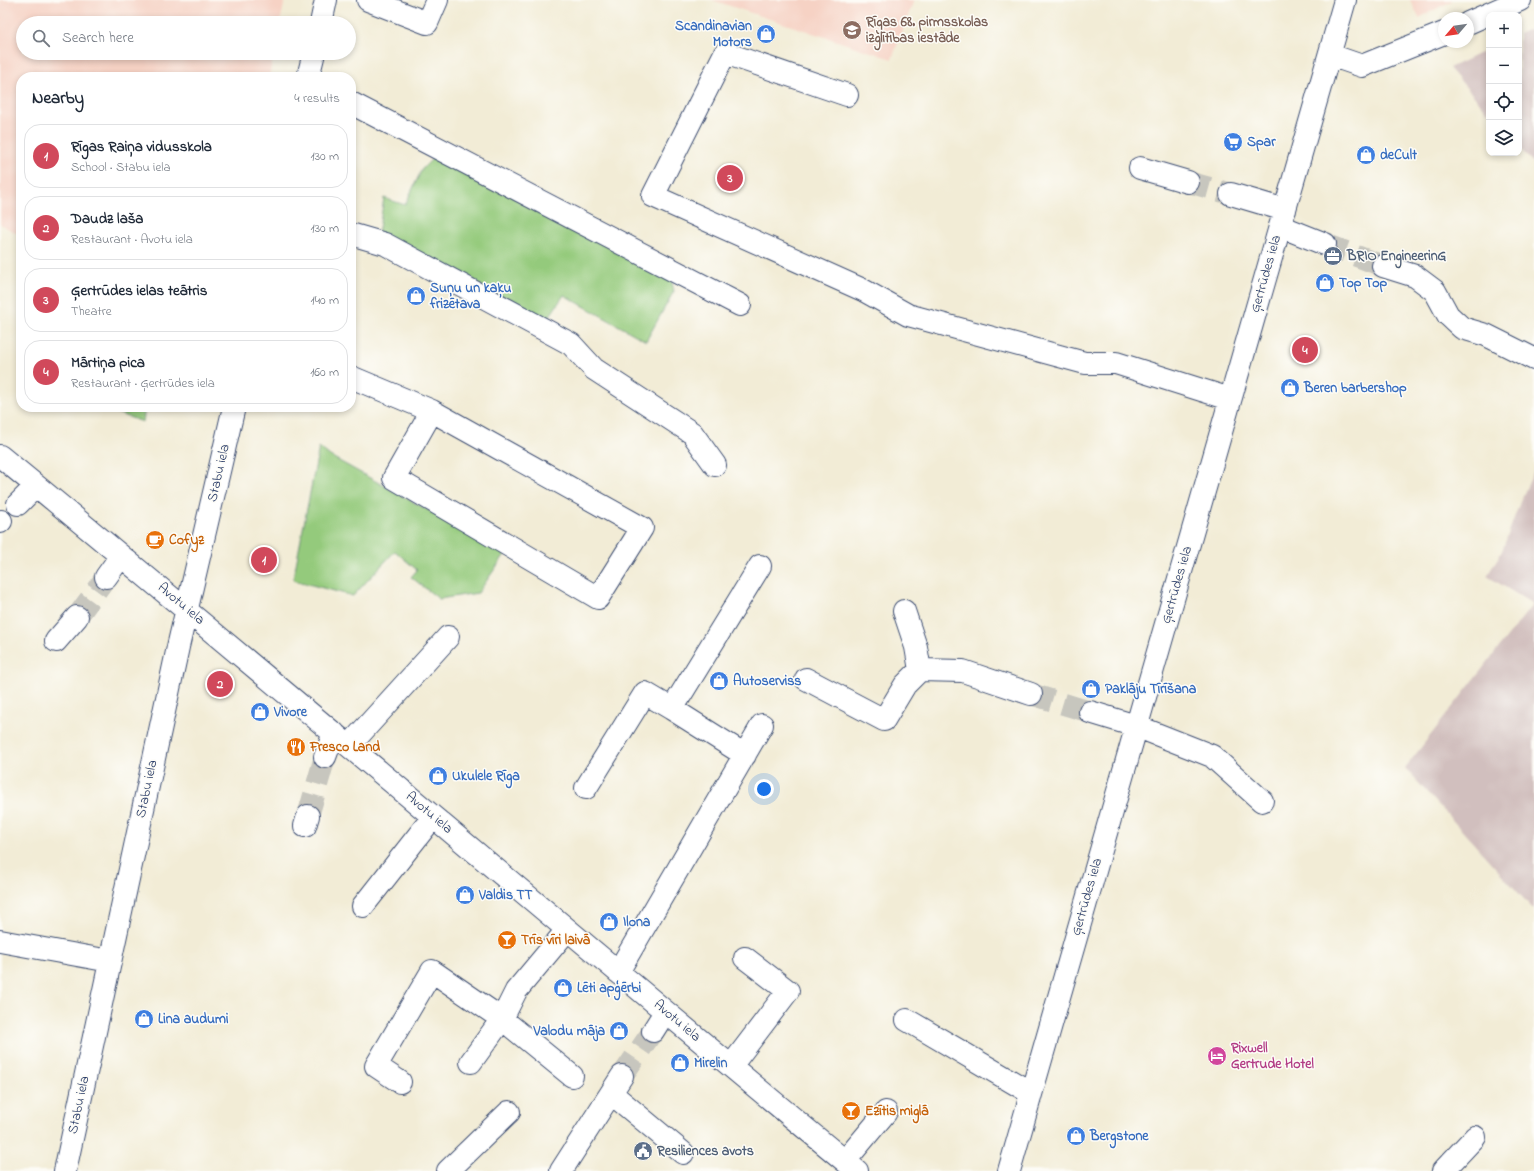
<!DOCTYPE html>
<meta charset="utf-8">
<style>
:root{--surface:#fff;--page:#f2f2f3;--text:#1f2937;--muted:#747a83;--line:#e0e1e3;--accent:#d1495b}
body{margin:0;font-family:"Indie Flower",sans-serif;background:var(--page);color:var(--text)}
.controls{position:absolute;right:12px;top:12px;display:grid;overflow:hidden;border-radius:8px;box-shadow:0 2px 6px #0003}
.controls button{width:36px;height:36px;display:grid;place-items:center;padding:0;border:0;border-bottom:1px solid var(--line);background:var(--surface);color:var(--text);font:20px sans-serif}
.compass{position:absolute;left:1438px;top:12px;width:36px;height:36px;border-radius:50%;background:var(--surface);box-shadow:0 2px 6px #0003;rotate:241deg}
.you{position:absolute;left:764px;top:789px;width:14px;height:14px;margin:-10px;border:3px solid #fff;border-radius:50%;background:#1a73e8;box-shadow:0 0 0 6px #1a73e833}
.badge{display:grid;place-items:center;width:26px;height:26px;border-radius:50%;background:var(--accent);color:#fff;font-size:13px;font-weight:700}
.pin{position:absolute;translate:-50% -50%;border:2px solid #fff;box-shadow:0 1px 4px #0006}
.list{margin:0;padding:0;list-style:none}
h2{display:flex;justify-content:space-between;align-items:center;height:52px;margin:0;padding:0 16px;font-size:17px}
h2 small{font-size:13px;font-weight:400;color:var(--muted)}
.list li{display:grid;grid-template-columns:26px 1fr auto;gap:12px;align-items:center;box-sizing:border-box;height:64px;margin:0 8px 8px;padding:0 8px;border:1px solid var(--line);border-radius:16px}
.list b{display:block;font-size:15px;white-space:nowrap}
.list p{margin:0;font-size:13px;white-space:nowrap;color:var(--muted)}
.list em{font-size:13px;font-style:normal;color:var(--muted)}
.icon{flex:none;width:22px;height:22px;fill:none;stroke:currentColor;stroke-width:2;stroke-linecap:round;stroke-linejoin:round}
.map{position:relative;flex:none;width:1534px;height:1171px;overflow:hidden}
.search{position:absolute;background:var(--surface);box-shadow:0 2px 6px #0003;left:16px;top:16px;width:340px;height:44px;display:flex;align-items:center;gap:10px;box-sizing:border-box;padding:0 14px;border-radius:22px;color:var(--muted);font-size:15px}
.panel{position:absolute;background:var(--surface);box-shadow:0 2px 6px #0003;left:16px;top:72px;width:340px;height:340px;border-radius:16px}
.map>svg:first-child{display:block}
.built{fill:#f6d2c4}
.industrial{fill:#d1bfbe}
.green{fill:#94ca7c;stroke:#587c6d}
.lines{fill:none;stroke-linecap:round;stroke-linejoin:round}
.minor-tunnel{stroke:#c7c6be;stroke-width:22;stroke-dasharray:22 11;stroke-linecap:butt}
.minor-casing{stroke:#3b4b70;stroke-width:24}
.minor{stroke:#fff;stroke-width:22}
.labels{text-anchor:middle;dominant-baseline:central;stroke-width:3;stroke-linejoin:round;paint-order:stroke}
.education-label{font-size:14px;font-weight:bold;fill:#785e54;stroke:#fdfcf7;text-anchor:start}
.shop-label{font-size:14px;font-weight:bold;fill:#366cbe;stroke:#fdfcf7;text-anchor:start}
.service-label{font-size:14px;font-weight:bold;fill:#4e5e75;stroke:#fdfcf7;text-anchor:start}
.street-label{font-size:14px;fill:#1b2f5e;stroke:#fdfcf7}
.food-label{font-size:14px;font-weight:bold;fill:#c56008;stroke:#fdfcf7;text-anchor:start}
.hotel-label{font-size:14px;font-weight:bold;fill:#b23c85;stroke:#fdfcf7;text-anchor:start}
</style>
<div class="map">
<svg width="1534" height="1171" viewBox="0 0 1534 1171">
<rect width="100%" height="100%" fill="#fdfcf7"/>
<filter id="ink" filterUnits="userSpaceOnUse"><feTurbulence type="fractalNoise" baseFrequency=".025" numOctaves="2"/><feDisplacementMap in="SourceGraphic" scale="8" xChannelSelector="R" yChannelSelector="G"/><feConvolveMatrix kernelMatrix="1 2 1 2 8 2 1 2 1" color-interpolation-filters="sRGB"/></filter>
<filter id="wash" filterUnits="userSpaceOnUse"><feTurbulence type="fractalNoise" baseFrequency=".012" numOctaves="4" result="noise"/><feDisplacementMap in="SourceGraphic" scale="16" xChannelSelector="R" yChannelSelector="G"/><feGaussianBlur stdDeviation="0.9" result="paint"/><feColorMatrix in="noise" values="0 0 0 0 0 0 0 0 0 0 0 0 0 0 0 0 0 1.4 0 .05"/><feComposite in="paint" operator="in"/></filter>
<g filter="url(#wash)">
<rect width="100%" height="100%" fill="#f2ecd6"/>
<path class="built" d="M0,0h285l-5,23h-257v30h251l-5,24h-248v159l-21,-12z
M712,0h202l-22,59z
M1410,0h43l-34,18z"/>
<path class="industrial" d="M1534,27v137l-15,-17v-113z
M1489,49v64l-40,-45z
M1534,471v439l-129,-142 128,-164 -46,-28 15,-25 18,-49z"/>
<path class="green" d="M437,154l233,120 4,17 -28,50 -82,-46 -17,25 -169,-86 6,-36 21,7 17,-36z
M102,407h43l-2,15 -40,-14z
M319,447l11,9 176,97 -28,40 -39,6 -28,-22 6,-7 -22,-19 -42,45 -60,-16z"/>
</g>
<g filter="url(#ink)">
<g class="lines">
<path class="minor-tunnel" d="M1188,182l43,12
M1325,244l58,22
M77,617l29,-40
M1031,694l59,18
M308,816l17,-59
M622,1076l31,-45"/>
<defs>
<path id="minor" d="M368,0l59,23 10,-23
M321,23l5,-23
M1468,23l52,-23
M1330,55l32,11 82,-33
M308,77l6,-24
M847,95l-122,-42 -72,143 210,94 45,25 177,48h31l114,36
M351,103l389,202
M1140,168l48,14
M1231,194l54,16
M1280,226l45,18
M354,235l31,9 186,100 23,25 98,64 23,32
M1383,266l32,10 20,15 13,24 14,13 24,7 48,24
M351,377l81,34 210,117 -44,70 -204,-120 38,-67
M0,456c288,236 570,478 857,715
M18,504l18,-18
M0,522l1,-1
M106,577l15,-21
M904,611l12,36 4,23
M56,641l21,-24
M806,679l78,41 21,-35 15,-15 43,1 68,23
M1090,712l46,14 76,30 50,45
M349,746l99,-109
M745,755l-73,-46 88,-143
M325,757l9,-24
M586,788l59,-95 27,16
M305,826l3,-10
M363,906l70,-89
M0,941l110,20
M618,972l144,-247
M907,1020l124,73
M653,1031l12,-19
M471,1062l31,-43 14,-28 51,-61
M731,1066l57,-75 -43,-33
M400,1082l-24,-16 56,-95 70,48 70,57
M611,1093l72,60
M845,1161l41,-49
M65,1171l113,-524 56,-240
M448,1171l61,-59
M561,1171l61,-95
M1009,1171l336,-1171
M1443,1171l32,-34"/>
</defs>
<use href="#minor" class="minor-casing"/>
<use href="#minor" class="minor"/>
</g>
</g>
<defs>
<symbol id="school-disc" viewBox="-11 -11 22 22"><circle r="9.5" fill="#8d6e63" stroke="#fdfcf7"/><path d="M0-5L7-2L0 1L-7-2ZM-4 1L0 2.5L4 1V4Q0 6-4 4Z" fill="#fff"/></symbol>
<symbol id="shop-disc" viewBox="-11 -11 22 22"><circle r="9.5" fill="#3f7fe0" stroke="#fdfcf7"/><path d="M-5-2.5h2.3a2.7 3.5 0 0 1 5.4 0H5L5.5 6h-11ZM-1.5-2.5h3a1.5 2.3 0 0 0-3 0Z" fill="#fff"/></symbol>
<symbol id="supermarket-disc" viewBox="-11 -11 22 22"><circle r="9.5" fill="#3f7fe0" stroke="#fdfcf7"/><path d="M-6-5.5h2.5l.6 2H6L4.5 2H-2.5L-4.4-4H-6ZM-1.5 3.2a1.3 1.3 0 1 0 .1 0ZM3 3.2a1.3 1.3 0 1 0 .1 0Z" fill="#fff"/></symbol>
<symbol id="office-disc" viewBox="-11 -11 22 22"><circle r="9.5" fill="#5c6f8a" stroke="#fdfcf7"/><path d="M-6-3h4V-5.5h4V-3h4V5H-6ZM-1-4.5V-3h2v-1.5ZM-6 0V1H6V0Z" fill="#fff"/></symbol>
<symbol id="cafe-disc" viewBox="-11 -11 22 22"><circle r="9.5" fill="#e8710a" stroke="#fdfcf7"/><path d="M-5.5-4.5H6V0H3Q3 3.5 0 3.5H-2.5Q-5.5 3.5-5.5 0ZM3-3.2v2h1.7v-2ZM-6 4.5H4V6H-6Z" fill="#fff"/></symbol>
<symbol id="restaurant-disc" viewBox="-11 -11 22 22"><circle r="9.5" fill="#e8710a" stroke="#fdfcf7"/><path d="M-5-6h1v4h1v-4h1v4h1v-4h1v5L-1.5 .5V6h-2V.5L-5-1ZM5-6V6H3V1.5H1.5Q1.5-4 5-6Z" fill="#fff"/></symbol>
<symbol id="bar-disc" viewBox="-11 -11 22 22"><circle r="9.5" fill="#e8710a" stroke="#fdfcf7"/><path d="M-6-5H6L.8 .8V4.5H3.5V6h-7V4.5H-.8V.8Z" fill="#fff"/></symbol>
<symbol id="hotel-disc" viewBox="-11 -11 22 22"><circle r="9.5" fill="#d1479c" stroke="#fdfcf7"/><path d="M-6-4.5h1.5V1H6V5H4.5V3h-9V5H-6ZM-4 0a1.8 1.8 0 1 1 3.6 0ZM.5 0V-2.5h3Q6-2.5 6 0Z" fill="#fff"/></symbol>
<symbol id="civic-disc" viewBox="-11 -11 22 22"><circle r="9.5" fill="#5c6f8a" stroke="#fdfcf7"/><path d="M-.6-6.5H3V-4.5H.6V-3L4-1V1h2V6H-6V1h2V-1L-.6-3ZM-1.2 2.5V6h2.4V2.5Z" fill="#fff"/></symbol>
</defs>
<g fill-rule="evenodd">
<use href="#school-disc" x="841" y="19" width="22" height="22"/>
<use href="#shop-disc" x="755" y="23" width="22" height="22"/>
<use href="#supermarket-disc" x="1222" y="131" width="22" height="22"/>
<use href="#shop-disc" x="1355" y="144" width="22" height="22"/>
<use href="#office-disc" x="1322" y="245" width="22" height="22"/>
<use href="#shop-disc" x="1314" y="272" width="22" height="22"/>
<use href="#shop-disc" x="405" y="285" width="22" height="22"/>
<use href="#shop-disc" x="1279" y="377" width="22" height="22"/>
<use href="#cafe-disc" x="144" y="529" width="22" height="22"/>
<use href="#shop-disc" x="708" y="670" width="22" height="22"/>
<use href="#shop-disc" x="1080" y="678" width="22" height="22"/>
<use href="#shop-disc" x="249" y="701" width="22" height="22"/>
<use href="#restaurant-disc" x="285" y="736" width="22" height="22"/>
<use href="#shop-disc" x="427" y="765" width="22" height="22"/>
<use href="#shop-disc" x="454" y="884" width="22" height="22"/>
<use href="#shop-disc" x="598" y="911" width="22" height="22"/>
<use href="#bar-disc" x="496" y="929" width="22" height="22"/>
<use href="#shop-disc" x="552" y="977" width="22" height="22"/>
<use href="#shop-disc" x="133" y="1008" width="22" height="22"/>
<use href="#shop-disc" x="608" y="1020" width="22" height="22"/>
<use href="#hotel-disc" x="1206" y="1045" width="22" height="22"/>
<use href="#shop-disc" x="669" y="1052" width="22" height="22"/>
<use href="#bar-disc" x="840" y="1100" width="22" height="22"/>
<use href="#shop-disc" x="1065" y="1125" width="22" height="22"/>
<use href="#civic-disc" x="632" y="1140" width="22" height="22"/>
</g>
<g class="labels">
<g class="education-label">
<text x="866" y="22">Rīgas 68. pirmsskolas<tspan x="866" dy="16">izglītības iestāde</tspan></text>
</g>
<g class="shop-label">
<text x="752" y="26" text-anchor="end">Scandinavian<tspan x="752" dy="16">Motors</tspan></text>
<text x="1247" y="142">Spar</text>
<text x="1380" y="155">deCult</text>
<text x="1339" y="283">Top Top</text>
<text x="430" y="288">Suņu un kaķu<tspan x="430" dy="16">frizētava</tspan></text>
<text x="1304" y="388">Beren barbershop</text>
<text x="733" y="681">Autoserviss</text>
<text x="1105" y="689">Paklāju Tīrīšana</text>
<text x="274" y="712">Vivore</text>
<text x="452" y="776">Ukulele Rīga</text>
<text x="479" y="895">Valdis TT</text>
<text x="623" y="922">Ilona</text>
<text x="577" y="988">Lēti apģērbi</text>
<text x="158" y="1019">Lina audumi</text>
<text x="605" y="1031" text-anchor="end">Valodu māja</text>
<text x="694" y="1063">Mirelin</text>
<text x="1090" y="1136">Bergstone</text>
</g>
<g class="service-label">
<text x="1347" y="256">BRIO EngineerinG</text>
<text x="657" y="1151">Resiliences avots</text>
</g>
<g class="street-label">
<text transform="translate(1266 274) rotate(-74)">Ģertrūdes iela</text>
<text transform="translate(219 473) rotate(-77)">Stabu iela</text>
<text transform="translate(1177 585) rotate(-74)">Ģertrūdes iela</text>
<text transform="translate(181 604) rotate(40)">Avotu iela</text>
<text transform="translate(147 789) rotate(-78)">Stabu iela</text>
<text transform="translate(429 813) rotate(40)">Avotu iela</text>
<text transform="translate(1087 897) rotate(-74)">Ģertrūdes iela</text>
<text transform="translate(677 1021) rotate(40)">Avotu iela</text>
<text transform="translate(79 1105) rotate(-78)">Stabu iela</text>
</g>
<g class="food-label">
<text x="169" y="540">Cofyz</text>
<text x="310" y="747">Fresco Land</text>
<text x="521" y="940">Trīs vīri laivā</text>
<text x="865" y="1111">Ezītis miglā</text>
</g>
<g class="hotel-label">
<text x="1231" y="1048">Rixwell<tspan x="1231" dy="16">Gertrude Hotel</tspan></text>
</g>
</g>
</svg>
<div class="controls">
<button>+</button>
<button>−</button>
<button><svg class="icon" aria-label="locate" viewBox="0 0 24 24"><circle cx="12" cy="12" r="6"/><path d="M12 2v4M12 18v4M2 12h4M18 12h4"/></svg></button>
<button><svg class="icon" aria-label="layers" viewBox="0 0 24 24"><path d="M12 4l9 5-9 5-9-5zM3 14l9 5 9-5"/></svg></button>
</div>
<svg class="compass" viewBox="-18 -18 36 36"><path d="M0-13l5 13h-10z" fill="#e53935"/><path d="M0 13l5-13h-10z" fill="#747a83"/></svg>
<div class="you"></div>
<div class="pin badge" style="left:264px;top:560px">1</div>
<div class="pin badge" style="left:220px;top:684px">2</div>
<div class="pin badge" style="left:730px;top:178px">3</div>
<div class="pin badge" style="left:1305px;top:350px">4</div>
<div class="search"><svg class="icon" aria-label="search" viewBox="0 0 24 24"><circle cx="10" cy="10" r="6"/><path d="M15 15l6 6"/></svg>Search here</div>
<section class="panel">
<h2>Nearby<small>4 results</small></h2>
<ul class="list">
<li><span class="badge">1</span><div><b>Rīgas Raiņa vidusskola</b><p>School · Stabu iela</p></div><em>130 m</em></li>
<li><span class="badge">2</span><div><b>Daudz laša</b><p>Restaurant · Avotu iela</p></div><em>130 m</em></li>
<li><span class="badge">3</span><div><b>Ģertrūdes ielas teātris</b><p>Theatre</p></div><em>140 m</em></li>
<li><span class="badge">4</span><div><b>Mārtiņa pica</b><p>Restaurant · Ģertrūdes iela</p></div><em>160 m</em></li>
</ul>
</section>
</div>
